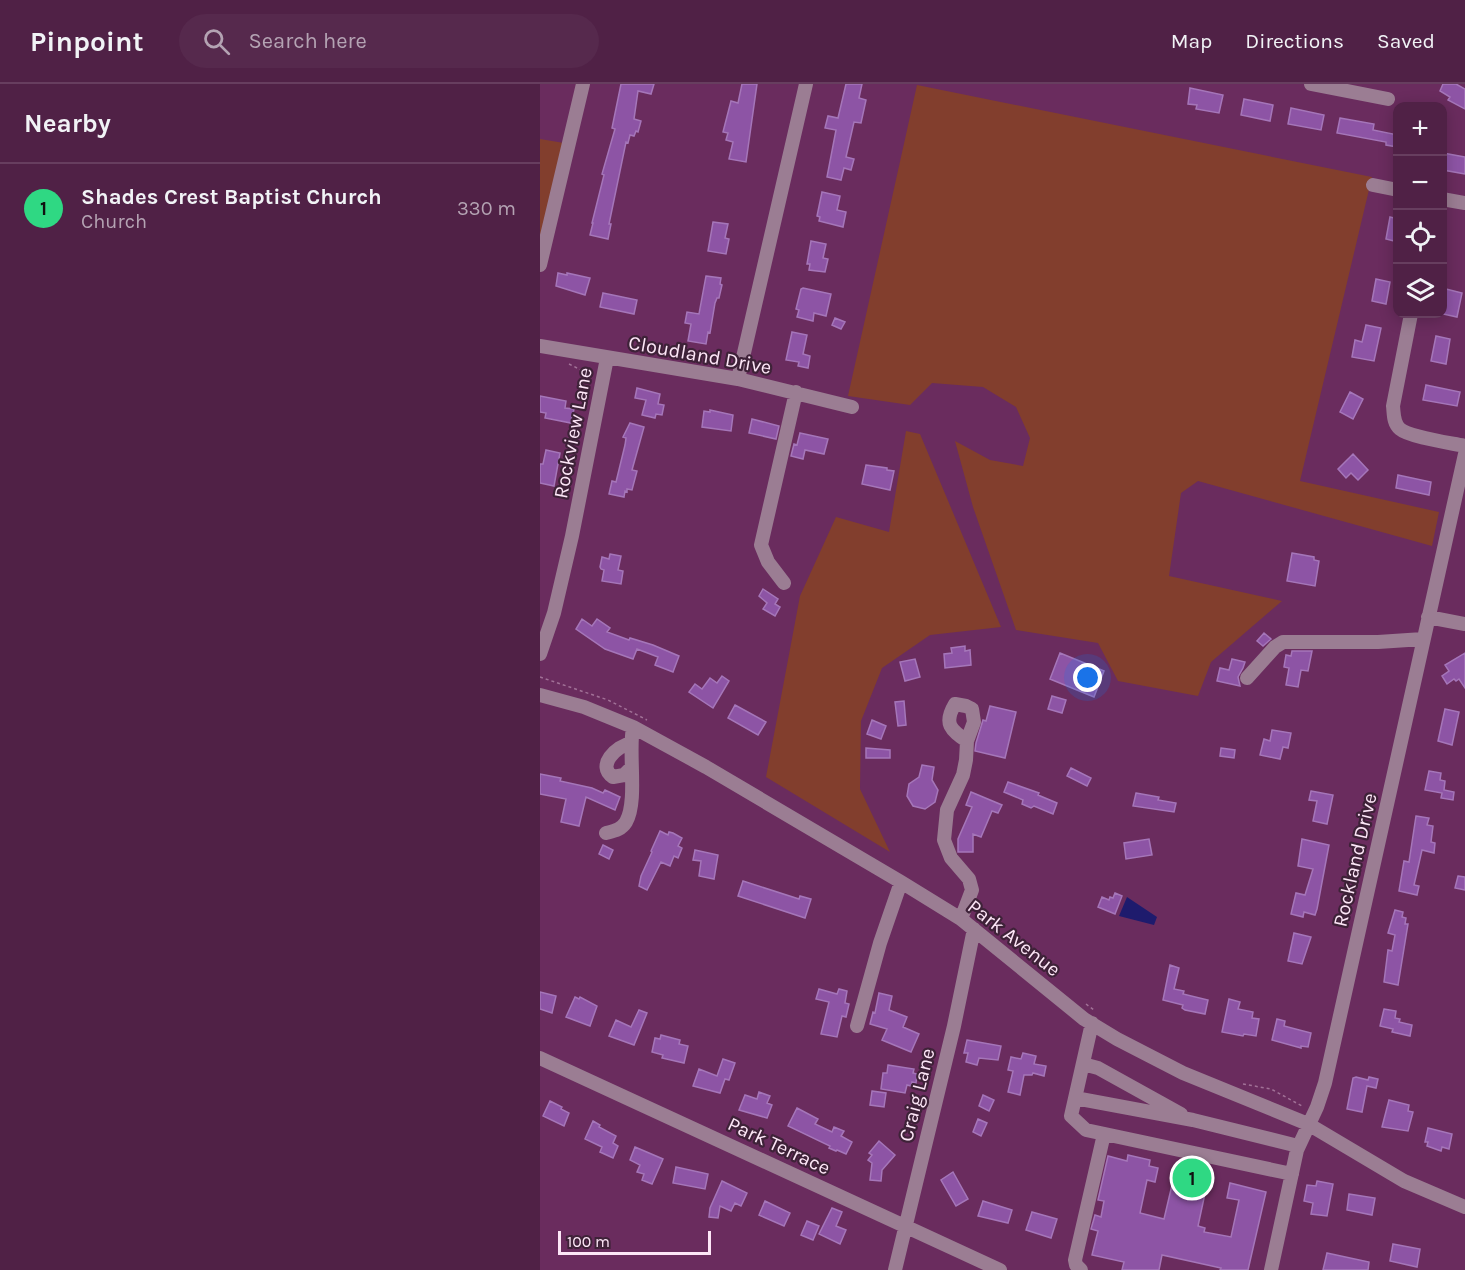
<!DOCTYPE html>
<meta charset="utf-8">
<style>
:root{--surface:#502146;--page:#56294d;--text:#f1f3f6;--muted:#b4a3b3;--line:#673e5f;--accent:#2fd883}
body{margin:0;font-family:Karla,sans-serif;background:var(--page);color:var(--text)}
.controls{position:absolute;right:18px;top:18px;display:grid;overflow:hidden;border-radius:12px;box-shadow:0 3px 15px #0003}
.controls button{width:54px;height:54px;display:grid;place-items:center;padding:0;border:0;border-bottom:2px solid var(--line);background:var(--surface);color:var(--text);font:30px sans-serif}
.scale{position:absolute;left:18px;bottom:15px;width:153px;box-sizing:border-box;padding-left:6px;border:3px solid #fde6f7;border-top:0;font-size:16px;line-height:21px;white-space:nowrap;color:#fde6f7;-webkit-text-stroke:4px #3e2238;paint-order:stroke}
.you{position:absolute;left:548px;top:594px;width:21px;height:21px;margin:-15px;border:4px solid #fff;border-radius:50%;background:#1a73e8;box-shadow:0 0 0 9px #1a73e833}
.badge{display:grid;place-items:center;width:39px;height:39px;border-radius:50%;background:var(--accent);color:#111;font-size:20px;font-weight:700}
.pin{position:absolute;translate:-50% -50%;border:3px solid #fff;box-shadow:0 2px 6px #0006}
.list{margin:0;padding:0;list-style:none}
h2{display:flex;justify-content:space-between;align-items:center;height:78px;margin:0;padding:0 24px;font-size:26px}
h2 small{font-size:20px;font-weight:400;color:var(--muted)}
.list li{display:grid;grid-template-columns:39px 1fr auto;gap:18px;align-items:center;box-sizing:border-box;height:90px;padding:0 24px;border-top:2px solid var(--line)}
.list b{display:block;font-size:22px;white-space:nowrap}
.list p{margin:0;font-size:20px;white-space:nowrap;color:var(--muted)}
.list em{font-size:20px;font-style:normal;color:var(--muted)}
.icon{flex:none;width:33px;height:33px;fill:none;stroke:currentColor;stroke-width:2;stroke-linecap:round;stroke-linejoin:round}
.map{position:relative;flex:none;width:925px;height:1186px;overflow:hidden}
header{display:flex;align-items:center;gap:36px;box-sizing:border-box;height:84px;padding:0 30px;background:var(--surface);border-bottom:2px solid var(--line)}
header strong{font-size:28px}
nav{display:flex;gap:33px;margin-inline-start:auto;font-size:21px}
.search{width:420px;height:54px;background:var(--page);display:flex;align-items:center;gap:15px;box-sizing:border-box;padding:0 21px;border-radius:33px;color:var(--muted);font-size:22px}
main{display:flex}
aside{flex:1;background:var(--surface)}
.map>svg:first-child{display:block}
.green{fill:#823e2d}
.water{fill:#1e1b6d}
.building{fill:#8d54a5;stroke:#a576b9;stroke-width:1.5}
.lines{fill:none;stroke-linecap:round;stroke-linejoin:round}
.path{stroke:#a17197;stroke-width:1.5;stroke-dasharray:3 3;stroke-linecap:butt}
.minor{stroke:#9b7d93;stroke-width:14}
.labels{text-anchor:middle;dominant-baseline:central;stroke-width:4.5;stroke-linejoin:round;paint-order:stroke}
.street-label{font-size:20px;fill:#fde6f7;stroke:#3e2238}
</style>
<header>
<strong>Pinpoint</strong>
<div class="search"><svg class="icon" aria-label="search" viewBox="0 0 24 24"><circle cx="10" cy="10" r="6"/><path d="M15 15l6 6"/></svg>Search here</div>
<nav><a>Map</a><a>Directions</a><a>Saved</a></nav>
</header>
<main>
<aside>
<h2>Nearby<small></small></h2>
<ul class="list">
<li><span class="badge">1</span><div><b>Shades Crest Baptist Church</b><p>Church</p></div><em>330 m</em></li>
</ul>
</aside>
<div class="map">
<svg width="925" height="1186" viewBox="0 0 925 1186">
<rect width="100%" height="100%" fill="#6a2c5e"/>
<path class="green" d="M377,1l455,92 -72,304 139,31 -7,34 -234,-65 -17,12 -12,83 113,25 -71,61 -13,34 -80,-15 -20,-38 -82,-13 -43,-123 -18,-66 35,19 33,6 7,-28 -14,-31 -33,-20 -51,-4 -22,22 -62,-9z
M0,55l24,4 -24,102z
M366,347l14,3 81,193 -71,8 -48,33 -21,53 -1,68 30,63 -124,-75 34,-181 36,-79 53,15z"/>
<path class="water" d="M587,813l30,20 -3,8 -35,-9z"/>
<path class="building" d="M81,0h33l-3,10 -13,-3 -4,28 7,2 -3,11 -2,-1 -2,5 -4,-1 -2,8 -2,-1 -17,82h2l-3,15 -18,-4 3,-12h-1l12,-48 -2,-1 13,-45 -3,-1z
M202,0h15l-11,78 -17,-3 4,-17 -7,-2 2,-7 -5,-1 8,-31 7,2z
M306,0h16l-3,14 7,2 -5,23 -7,-1 -8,35 8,2 -3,11 -7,-2 -3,12 -14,-3 9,-47 -11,-2 3,-12 10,2z
M903,0h13l9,5v20l-17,-9 2,-3 -10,-6z
M650,4l33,7 -4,18 -23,-4 1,-4 -9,-1z
M704,15l29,6 -3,16 -29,-6z
M751,24l33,7 -3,15 -33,-6z
M800,34l34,6 -1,6 25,5v12l-12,-2v-3l-49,-9z
M903,69l22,4v17l-22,-4z
M282,108l18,4 -3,14 9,2 -3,15 -24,-6 1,-4 -3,-1z
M850,133l8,2v23l-12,-3z
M173,138l15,2 -3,14 4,1 -3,15 -18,-3z
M271,157l15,3 -3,14 5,1 -3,13 -16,-2 1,-6h-3z
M18,189l9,2v-2l23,5 -5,17 -29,-9z
M166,192l15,2 -1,6 2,1 -3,13h-2l-2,5 -5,30 -2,-1 -2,12 -18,-3 3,-17 -6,-1 2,-11 12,2z
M836,195l14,3 -4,22 -14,-3z
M263,204l28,6 -5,22 -12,-3 -1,8 -16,-4 2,-7 -3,-1 5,-20z
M906,205l16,4 -5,24 -14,-3z
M63,209l34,7 -3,14 -34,-7z
M295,234l10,4 -4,7 -9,-4z
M826,241l15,3 -7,33 -22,-4 3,-17 7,2z
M252,248l15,3 -4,19 7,2 -2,12 -10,-2 1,-4 -13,-2z
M896,252l14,3 -4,25 -15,-3z
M886,301l34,7 -3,14 -34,-6z
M97,304l23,6 -2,10 6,1 -2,10 -6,-1 -1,4 -13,-3 4,-15 -11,-2z
M810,308l13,7 -10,20 -13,-7z
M0,312l26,5 -1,7 9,1 -3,14 -26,-5 1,-5 -6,-1z
M170,326l23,5 -2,16 -29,-4 2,-16 6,1z
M212,335l27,7 -3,13 -27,-6z
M90,339l14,4 -12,43 5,1 -5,19 -5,-1v3l-2,-1 -1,6 -15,-3 3,-13 4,1 9,-37 1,-7 -3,-1z
M260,349l28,6 -4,15 -19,-4 -2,9 -12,-3 3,-12 3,1z
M6,366l14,3 -6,33 -14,-3v-19h3z
M813,370l15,16 -10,10 -7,-7 -5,5 -8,-9z
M326,381l21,3v2l7,1 -4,19 -28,-6z
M858,391l33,7 -2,13 -33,-7z
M752,469l22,4v3l5,1 -4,25 -28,-5z
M70,470l11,2 -3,14 5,1 -2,13 -19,-3 2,-11 -3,-1 -1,-2 2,-10 7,2z
M223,505l15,10 -3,5 5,3 -5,9 -12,-7 4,-6 -8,-7z
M42,535l10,7 5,-7 13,9 -3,4 22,8 1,-2 23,7 26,11 -6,16 -18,-7 3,-8 -21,-8 -4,10 -28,-10 -29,-20z
M724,549l7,6 -8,7 -6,-5z
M425,562v5l5,-1 1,15 -26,3 -1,-14 8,-1 -1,-5z
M752,567h20l-4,20 -7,-1 -3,17 -12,-2 3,-17 -5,-1 2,-12 5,1z
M520,569l44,18 -10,26 -44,-18z
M925,569v35l-6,-9 -3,2 -2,-2 -7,5 -5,-8 7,-5 -4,-6z
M375,575l5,18 -15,4 -5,-19z
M692,575l13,3 -2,6 -5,9 2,9 -23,-5 3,-13 9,2z
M182,592l7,5 -16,27 -24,-16 6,-8 7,5 8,-11 7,5z
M512,612l14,4 -4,13 -14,-4z
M364,617l2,24 -8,1 -3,-24z
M195,621l31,17 -8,13 -30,-17z
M450,622l26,6 -11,46 -30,-7 1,-8 7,-23 3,1z
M905,625l14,3 -7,33 -14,-4z
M332,636l14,6 -5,13 -14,-5z
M732,646l19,3 -3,15 -5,-1 -3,12 -20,-4 4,-16 6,2z
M326,664l24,2v8h-24z
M681,664l14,2 -1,8 -14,-2z
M382,681l12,2 -2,13 6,10 -3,12 -10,7 -12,-3 -6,-10 2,-12 10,-7z
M531,684l20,10 -4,8 -20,-10z
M889,687l12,2 -1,7 5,1 -1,9 10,2 -1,8 -12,-2 1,-5 -17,-3z
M0,690l21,4 -1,3 32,7 11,5 2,-3 15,7 -5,13 -29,-13 -7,29 -18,-4 5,-23 -26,-5z
M468,698l31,11 -1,2 19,8 -4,11 -19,-8 -3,2 -9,-4 1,-4 -19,-8z
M771,707l22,4 -6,29 -14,-3 4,-20 -8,-1z
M431,708l31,13 -4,8 -6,-2 -11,26 -8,-3v18h-15v-13l14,-32 -6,-2z
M596,709l23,4 -1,3 18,3 -2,9 -41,-6z
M876,732l13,2 -2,7 6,1 -2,16 4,1 -1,10 -12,-3 -8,35 5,1 -2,9 -18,-4 5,-30 5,1z
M120,747l8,4 1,-3 4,1 9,5 -4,8 4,2 -4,10 -4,-2 -4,10 -9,-4 -14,28 -8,-4 2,-10 11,-24 -1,-1z
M609,755l3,16 -26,4 -2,-16z
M762,755l27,6 -12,64 -2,6 -11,-3 -1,5 -12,-3 5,-21 9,2 8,-26 -15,-3z
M63,761l10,5 -4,9 -10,-5z
M155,766l23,5 -4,24 -15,-3 2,-15 -8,-1z
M918,792l7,1v13l-10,-2z
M203,797l56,18 1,-3 11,3 -6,19 -67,-22z
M575,809l7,3 -7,18 -17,-7 4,-10 7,3 1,-3 3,1z
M855,826l8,2 -1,5 4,1 -1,6h3l-10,61 -14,-3 4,-32 4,1 3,-16 -7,-2z
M754,849l17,4 -9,27 -14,-3z
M630,881l9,3 -5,21 10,2 -1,3 25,6 -3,14 -20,-4 -3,-2 1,-3 -20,-5z
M279,905l18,5 2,-5 8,2 -2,12 4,1 -3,13 -4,-1 -5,21 -16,-3 8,-32 -13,-3z
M0,908l16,4 -4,17 -12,-4z
M339,909l13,3 -3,14 18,7 -4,10 16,7 -8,18 -29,-12 5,-11 -17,-5 3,-12 2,1z
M35,913l4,2 1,-2 17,9 -7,20 -24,-9z
M689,915l11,3 -2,7 15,3 -1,6 7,1 -3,17 -12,-2 -1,2 -21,-4z
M844,925l12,2 -1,7 5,1 -1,3 13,3 -2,11 -18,-4 1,-3 -13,-3z
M99,926l8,3 -13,32 -25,-9 7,-16 15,7z
M737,935l8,2 -1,5 27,7 -3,14 -7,-1v2l-29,-8z
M121,951l19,5 -1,4 9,2 -4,17 -22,-5 1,-3 -11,-3 3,-14 5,1z
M427,956l34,6 -3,14 -19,-2 -2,7 -11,-3 2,-9h-4z
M483,969l13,3 -2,8 12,2 -2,10 -11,-3 -1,2h-8l-4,20 -12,-3 5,-21 -5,-1 3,-13 10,2z
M183,975l12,4 -6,17 -4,-1 -5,14 -27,-7 6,-17 18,7z
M348,981l26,4 -1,4 4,1 -1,9 -4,-1 -1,4 -4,-1 -2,8 -24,-4 2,-16h4z
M816,993l12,3 1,-3 9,2 -2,9 -9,-2 -5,26 -15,-3 6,-31z
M332,1007l14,2 -2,14 -14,-2z
M219,1008l11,4 -3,7 5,2 -5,13 -28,-8 6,-15 12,4z
M443,1011l11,5 -5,11 -10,-5z
M849,1016l20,5 -1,6 5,1 -5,19 -26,-4z
M10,1017l12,6 -1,2 8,4 -5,13 -21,-10z
M257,1024l21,11 -3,5 15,7 2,1 2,-5 10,4 -3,5 11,6 -6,12 -9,-4 -1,1 -7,-3 1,-2 -42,-20z
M438,1035l9,4 -6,13 -8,-4z
M53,1037l7,4 -1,2 17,9 -3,7 5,3 -5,12 -13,-6 2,-5 -17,-8z
M888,1044l24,6 -3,15 -7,-2 -1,4 -14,-5 1,-4h-3z
M339,1057l16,14 -13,15 -1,11 -11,-1 2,-17 -4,-3 4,-5 -3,-2z
M95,1063l28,12 -11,25 -10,-4 2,-6 -7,-2 3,-7 -10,-5z
M588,1071l22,5 -1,6 9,2 -3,14 -8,-2 -7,33 24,6 12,-51 35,8 -2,9 -2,-1 -9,42 7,2 -1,4 27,5 8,-37 -12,-2 3,-15 36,9 -18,78h-28l1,-2 -59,-13 -3,15h-37l2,-8 -32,-7 6,-24 -7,-2 4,-14 6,2 3,-16 -6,-1 10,-44 19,5z
M136,1083l32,7 -3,15 -32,-6z
M413,1088l15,27 -12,7 -15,-26z
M182,1097l25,12 -6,13 -6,-3 -4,8 -11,-5 -2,12 -9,-1 1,-9z
M777,1097l16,3 -6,32 -16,-2 2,-11 -9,-2 3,-16 9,1z
M809,1110l26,4 -3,17 -25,-5z
M225,1117l25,12 -6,13 -25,-11z
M443,1117l29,9 -4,13 -30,-7z
M292,1124l10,4 -6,14 10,4 -6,14 -21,-10z
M492,1128l25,7 -6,19 -25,-8z
M267,1137l12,5 -6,14 -12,-5z
M853,1160l27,5 -3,18 -27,-6z
M787,1169l42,9 -1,8h-45z"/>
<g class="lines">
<path class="path" d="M29,280l12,6 9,12
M0,593l68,23 39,20
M502,884l13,11
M546,920l8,6
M703,1000l28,5 31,17"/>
<path class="minor" d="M771,0l77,15
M833,101l25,5
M902,115l23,4
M0,181l43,-181
M871,230l-18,92c1,8 0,17 7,23 9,8 51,14 65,17
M0,262l198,33 114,28
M198,295l68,-295
M244,499l-16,-21 -7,-17 35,-153
M888,533l37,7
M0,570l14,-41 18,-77 35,-178
M707,594l28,-31 8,-5h95l45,-3
M0,611l44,12 49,20 73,40 195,115 60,37 123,100 33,20 66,34 125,51 96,57 61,26
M91,659c-15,3 -35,23 -18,34l11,-2 7,-7
M66,749c8,-2 15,-3 20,-11 12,-21 2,-69 7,-95
M421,835l11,-29 -3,-11 -18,-21 -7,-18 3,-30 16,-35 3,-15 1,-19 7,-19 -2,-13 -6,-3 -11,-2c-12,20 -4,26 12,37
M552,939l-21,93 15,14 206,44
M317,942l23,-83 21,-61
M0,974l460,212
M543,980l15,4 83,46
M535,1014l118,22 105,26
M355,1186l59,-244 20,-97
M541,1186l-5,-5 -1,-5 29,-126
M731,1186l26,-120 20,-43 8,-24 140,-629"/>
</g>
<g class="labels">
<g class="street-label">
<text transform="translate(160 271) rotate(10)">Cloudland Drive</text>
<text transform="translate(33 349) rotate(-79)">Rockview Lane</text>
<text transform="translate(815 776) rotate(-77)">Rockland Drive</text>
<text transform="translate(474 854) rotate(38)">Park Avenue</text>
<text transform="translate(377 1011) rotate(-76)">Craig Lane</text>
<text transform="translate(239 1062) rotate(25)">Park Terrace</text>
</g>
</g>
</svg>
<div class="controls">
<button>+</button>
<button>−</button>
<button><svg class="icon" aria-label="locate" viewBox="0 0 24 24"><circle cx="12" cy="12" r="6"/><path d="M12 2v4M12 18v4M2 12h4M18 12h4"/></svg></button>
<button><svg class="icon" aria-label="layers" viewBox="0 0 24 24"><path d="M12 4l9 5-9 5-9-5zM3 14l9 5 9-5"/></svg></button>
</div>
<div class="scale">100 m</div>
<div class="you"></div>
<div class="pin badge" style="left:652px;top:1094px">1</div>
</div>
</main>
